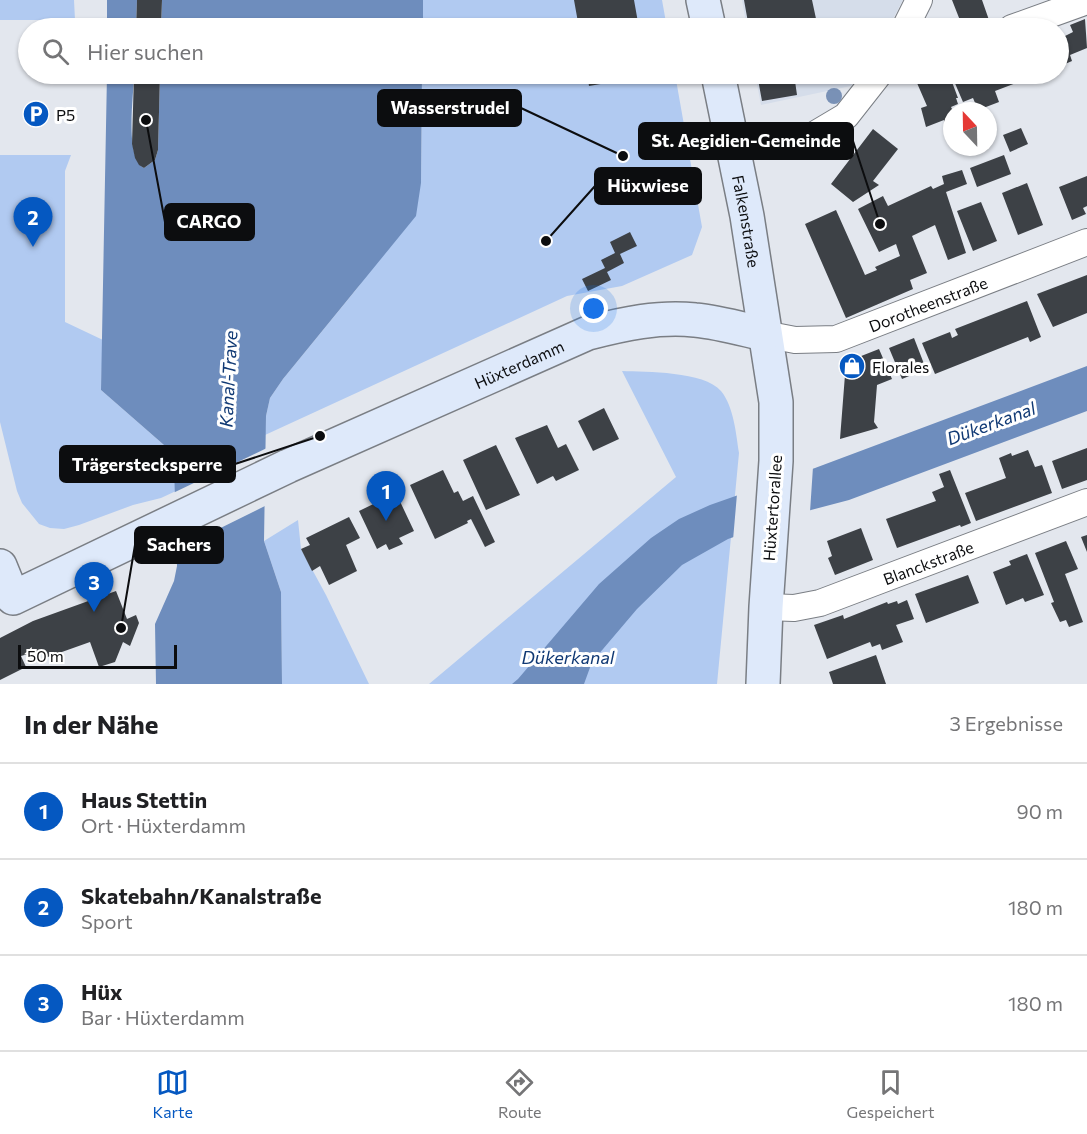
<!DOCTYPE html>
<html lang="de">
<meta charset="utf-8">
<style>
:root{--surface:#fff;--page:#f2f2f2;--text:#202124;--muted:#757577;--line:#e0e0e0;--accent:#0558c1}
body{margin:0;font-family:Commissioner,sans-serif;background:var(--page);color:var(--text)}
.compass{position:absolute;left:943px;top:102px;width:54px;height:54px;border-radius:50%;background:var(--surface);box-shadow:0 2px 4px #0004;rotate:338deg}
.scale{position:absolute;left:18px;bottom:15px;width:159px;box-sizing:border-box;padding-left:6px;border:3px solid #0c0d0f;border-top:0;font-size:16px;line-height:21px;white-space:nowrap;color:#0c0d0f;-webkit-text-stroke:4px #fff;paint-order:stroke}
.you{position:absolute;left:594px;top:309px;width:21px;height:21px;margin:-15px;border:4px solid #fff;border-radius:50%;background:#1a73e8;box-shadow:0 0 0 9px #1a73e833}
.badge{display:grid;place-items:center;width:39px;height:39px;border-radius:50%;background:var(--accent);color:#fff;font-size:20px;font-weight:700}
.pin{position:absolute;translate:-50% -50px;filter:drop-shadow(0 2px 3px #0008)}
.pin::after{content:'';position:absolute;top:32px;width:21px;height:18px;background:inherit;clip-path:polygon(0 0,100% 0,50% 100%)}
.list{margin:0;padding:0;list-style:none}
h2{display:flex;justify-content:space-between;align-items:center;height:78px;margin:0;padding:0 24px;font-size:26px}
h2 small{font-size:20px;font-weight:400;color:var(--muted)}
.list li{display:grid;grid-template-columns:39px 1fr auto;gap:18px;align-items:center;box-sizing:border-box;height:96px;padding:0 24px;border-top:2px solid var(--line)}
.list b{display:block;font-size:22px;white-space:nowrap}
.list p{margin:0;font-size:20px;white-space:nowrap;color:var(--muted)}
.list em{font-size:20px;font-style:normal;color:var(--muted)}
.icon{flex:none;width:33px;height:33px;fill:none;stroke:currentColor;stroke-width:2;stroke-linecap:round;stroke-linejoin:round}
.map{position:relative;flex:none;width:1087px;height:684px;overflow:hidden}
.search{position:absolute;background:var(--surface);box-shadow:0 2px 4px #0004;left:18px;right:18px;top:18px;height:66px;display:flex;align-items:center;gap:15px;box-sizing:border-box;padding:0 21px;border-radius:33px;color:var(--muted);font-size:22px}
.sheet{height:366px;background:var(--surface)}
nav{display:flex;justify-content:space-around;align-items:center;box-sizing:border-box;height:84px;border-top:2px solid var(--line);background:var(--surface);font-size:16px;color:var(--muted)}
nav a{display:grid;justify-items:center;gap:3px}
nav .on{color:var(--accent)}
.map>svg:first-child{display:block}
.built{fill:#d5ddea}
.green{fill:#b1caf1}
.water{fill:#6e8dbd}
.pier{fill:#e3e7ee}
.building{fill:#3d4146}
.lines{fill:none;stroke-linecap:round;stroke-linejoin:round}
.minor-casing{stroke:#7a7e84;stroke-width:28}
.secondary-casing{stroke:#7a7e84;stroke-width:36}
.minor{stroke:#fff;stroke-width:26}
.secondary{stroke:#dee9fa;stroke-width:33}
.tree{fill:#7991b6}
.labels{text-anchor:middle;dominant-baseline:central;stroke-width:6;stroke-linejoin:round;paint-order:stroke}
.poi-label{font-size:16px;fill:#0c0d0f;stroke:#fff;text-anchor:start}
.street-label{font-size:16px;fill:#0c0d0f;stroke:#fff}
.water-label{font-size:18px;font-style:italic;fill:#103974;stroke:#fff}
.leader{fill:none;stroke:#0c0d0f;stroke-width:2}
.callout-dot{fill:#0c0d0f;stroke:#fff;stroke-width:2}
.callout{fill:#0c0d0f;stroke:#0c0d0f;stroke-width:2}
.callout-label{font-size:18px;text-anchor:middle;font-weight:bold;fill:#fff}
</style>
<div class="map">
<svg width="1087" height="684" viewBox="0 0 1087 684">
<rect width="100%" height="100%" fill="#e3e7ee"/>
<path class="built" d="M742,0h161l-15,28h-141z
M755,74h105l-9,12 -90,19z"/>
<path class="green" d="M0,0h74l1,20h-75z
M423,0h239l5,28h-244z
M422,74h253l27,153 -10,28 -70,31 -55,10 -302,139 1,-19 4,-18 13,-19 76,-93 62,-103z
M0,155h71l-6,16v151l38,18 -2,50 63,55 10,20 2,26 -15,7 -28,7 -54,20 -15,4 -14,-1 -11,-4 -17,-21 -5,-12 -17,-69z
M622,371c24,1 82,0 99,20 13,16 15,43 18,62l-22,231h-288l247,-207z
M298,520l3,29 25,46 43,89h-87l-1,-92 -17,-51z"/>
<path class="water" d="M107,0h30l-1,28h-29z
M162,0h261v28h-262z
M107,74h27c0,21 -10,82 10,94l11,-8 3,-10 2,-76h262l-1,109 -5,33 -133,163 -13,19 -4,18 -2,125 17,51 1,92h-126l-1,-60 19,-43 3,-15 -3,-101 -10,-20 -63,-55z
M1087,366v45l-238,89 -38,10 -83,29 -46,26 -45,44 -45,53 -8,22h-72l6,-5 81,-95 52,-46 28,-19 31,-14 105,-37z"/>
<path class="pier" d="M269,447l-2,58 -93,46 -1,-58z
M813,467l-3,45 -77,28 4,-46z"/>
<path class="building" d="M137,0h25l-1,28h-25z
M574,0h60l5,28h-60z
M744,0h68l6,28h-69z
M952,0h30l7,20 -26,8z
M1085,19l2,29 -17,7 2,6 -14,6v-40l5,10 10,-5 -3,-7z
M134,74h26l-2,76 -3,10 -11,8 -5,-3 -4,-7 -3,-14z
M587,74h59l1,2 -58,10z
M757,74h37l3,21 -35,6z
M941,74h8l9,24h-2l2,6 -7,3 2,4 -1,15 -5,2 -3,-8 -18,7 -5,-19 6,-2 -10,-23z
M951,74h24l3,8 5,-2 -2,-6h59l-45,17 4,11 -21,8 -5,-12 -10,4z
M1021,128l7,16 -18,8 -7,-17z
M873,129l25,20 -25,32 6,4 -26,17 -22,-18z
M1004,155l7,19 -34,13 -7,-19z
M962,170l5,14 -21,8 20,61 -18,7 -13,-35 -23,11 15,37 -17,7 3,9 -67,29 -41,-94 31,-14 29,65 12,-5 -2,-3 25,-11 -4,-12 -17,8 -21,-43 25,-13 5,10 43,-20 2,3 11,-5 -2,-8z
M1087,176v30l-4,2 3,6 -14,6 -13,-33z
M1027,183l16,42 -25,10 -16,-42z
M981,202l16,39 -24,10 -16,-40z
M630,232l7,14 -17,8 4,9 -17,9 4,8 -23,11 -6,-12 23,-11 -4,-8 14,-7 -5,-11z
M1087,275v38l-34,14 -16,-33z
M1027,301l14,36 -11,5 -2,-5 -93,37 -13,-31 28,-11 2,6 6,-3 -3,-6z
M914,338l12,31 -24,10 -13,-31z
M879,349l13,30 -15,6 -3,37 4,6 -38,11 6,-77z
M604,408l15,31 -26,12 -15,-30z
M547,425l11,23 8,-4 13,26 -23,11 -3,-5 -16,8 -22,-46z
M496,445l24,50 -34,15 -23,-50z
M1087,448v32l-25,9 -10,-28z
M1028,450l7,17 7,-2 10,28 -76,28 -11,-28 41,-15 -7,-20 12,-5 1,3z
M443,470l11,23 4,-2 5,10 10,-5 22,46 -10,5 -14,-28 -4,2 1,2 -33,16 -25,-54z
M950,470l21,53 -10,4 -1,-2 -63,23 -11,-29 50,-18 -4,-9 12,-5 -5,-13z
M396,493l18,38 -15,7 4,6 -14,6 -3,-6 -9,5 -18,-38z
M349,517l11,21 -14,7 11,26 -28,14 -9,-19 -8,5 -11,-22 9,-4 -4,-7z
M861,528l12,32 -38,15 -7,-17 4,-2 -5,-15z
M1087,535v17l-6,-15z
M1066,541l12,28 -13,5 18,48 -14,5 -3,-7 -6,2 -9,-19 3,-1 -19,-49z
M1027,554l17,41 -19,7 -2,-4 -17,7 -13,-33 18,-7 -2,-4z
M968,575l11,28 -53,20 -11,-29z
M116,591l11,28 9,-4 3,8 -9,23 -7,-4 -8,20 -16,5 -9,-25 -45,16 -3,-8 -21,6 5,11 -26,13v-42l33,-17z
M907,600l7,19 -18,6 7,17 -21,8 -2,-6 -8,3 -2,-5 -43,17 -13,-34 29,-10 1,4 43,-17 1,2 9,-3 1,3z
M876,655l10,29h-53l-4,-12z"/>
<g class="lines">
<defs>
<g id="minor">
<path d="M905,28l14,-28"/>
<path d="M1012,28l75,-27"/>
<path d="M814,135l32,-19 33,-42"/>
<path id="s1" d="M764,334l31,6 41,-1 251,-97"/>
<path id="s2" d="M766,607l28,1 26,-5 267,-101"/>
</g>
<g id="secondary">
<path d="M703,0l6,28"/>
<path id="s3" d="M718,74l29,142 29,186v59l-10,146 -3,77"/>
<path id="s4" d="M0,566l13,32 275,-132 300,-133c35,-9 71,-17 107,-13 23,2 47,9 69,14"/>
</g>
</defs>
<use href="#minor" class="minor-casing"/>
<use href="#secondary" class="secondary-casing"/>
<use href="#minor" class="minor"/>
<use href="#secondary" class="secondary"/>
</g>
<circle class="tree" cx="834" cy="96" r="8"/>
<defs>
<symbol id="parking-disc" viewBox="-11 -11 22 22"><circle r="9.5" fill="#0558c1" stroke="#fff"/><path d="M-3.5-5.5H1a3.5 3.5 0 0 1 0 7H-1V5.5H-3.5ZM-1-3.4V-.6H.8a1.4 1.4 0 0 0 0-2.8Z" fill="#fff"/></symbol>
<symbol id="shop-disc" viewBox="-11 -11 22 22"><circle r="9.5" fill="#0558c1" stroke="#fff"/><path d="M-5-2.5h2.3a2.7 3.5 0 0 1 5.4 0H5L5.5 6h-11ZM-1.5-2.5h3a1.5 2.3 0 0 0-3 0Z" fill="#fff"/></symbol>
</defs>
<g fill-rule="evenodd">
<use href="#parking-disc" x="21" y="99" width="30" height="30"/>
<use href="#shop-disc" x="837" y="351" width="30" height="30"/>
</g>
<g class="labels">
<g class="poi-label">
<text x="56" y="114">P5</text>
<text x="872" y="366">Florales</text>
</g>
<g class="street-label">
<text stroke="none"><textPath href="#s3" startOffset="150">Falkenstraße</textPath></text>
<text stroke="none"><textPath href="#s1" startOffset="171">Dorotheenstraße</textPath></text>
<text stroke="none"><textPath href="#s4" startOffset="592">Hüxterdamm</textPath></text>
<text transform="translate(772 508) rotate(-86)">Hüxtertorallee</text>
<text stroke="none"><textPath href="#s2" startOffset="170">Blanckstraße</textPath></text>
</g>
<g class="water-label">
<text transform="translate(228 379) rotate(-87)">Kanal-Trave</text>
<text transform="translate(991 423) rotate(-20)">Dükerkanal</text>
<text x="568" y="657">Dükerkanal</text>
</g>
</g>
<path class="leader" d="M623 156L521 108M880 224L853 141M546 241L595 186M146 120L165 222M320 436L235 464M121 628L135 545"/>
<g class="callout-dot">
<circle cx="623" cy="156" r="6"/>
<circle cx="880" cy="224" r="6"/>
<circle cx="546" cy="241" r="6"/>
<circle cx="146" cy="120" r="6"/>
<circle cx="320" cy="436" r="6"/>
<circle cx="121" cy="628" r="6"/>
</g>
<g class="callout">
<rect x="378" y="90" width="143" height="36" rx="6"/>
<rect x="639" y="123" width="214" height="36" rx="6"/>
<rect x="595" y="168" width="106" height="36" rx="6"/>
<rect x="165" y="204" width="89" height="36" rx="6"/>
<rect x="60" y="446" width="175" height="36" rx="6"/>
<rect x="135" y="527" width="88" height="36" rx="6"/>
</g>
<g class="callout-label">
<text x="450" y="114">Wasserstrudel</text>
<text x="746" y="147">St. Aegidien-Gemeinde</text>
<text x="648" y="192">Hüxwiese</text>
<text x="209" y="228">CARGO</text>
<text x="147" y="471">Trägerstecksperre</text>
<text x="179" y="551">Sachers</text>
</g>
</svg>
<svg class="compass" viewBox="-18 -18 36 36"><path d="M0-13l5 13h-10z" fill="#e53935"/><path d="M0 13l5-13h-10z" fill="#757577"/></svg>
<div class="scale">50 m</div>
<div class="you"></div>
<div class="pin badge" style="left:386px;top:521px">1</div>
<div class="pin badge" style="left:33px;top:247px">2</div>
<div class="pin badge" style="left:94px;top:612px">3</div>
<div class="search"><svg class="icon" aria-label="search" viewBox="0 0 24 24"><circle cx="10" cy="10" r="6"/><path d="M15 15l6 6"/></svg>Hier suchen</div>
</div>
<section class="sheet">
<h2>In der Nähe<small>3 Ergebnisse</small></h2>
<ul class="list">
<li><span class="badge">1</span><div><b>Haus Stettin</b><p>Ort · Hüxterdamm</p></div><em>90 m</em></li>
<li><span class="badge">2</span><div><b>Skatebahn/Kanalstraße</b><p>Sport</p></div><em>180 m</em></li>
<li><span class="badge">3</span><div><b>Hüx</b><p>Bar · Hüxterdamm</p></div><em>180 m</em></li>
</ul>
</section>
<nav>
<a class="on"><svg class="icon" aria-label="map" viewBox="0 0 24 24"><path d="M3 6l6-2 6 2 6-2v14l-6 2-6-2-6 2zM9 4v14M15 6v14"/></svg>Karte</a>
<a><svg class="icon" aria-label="directions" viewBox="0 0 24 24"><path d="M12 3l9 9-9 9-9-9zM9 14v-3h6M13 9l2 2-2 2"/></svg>Route</a>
<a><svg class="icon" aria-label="saved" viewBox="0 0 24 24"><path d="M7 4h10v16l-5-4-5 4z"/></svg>Gespeichert</a>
</nav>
